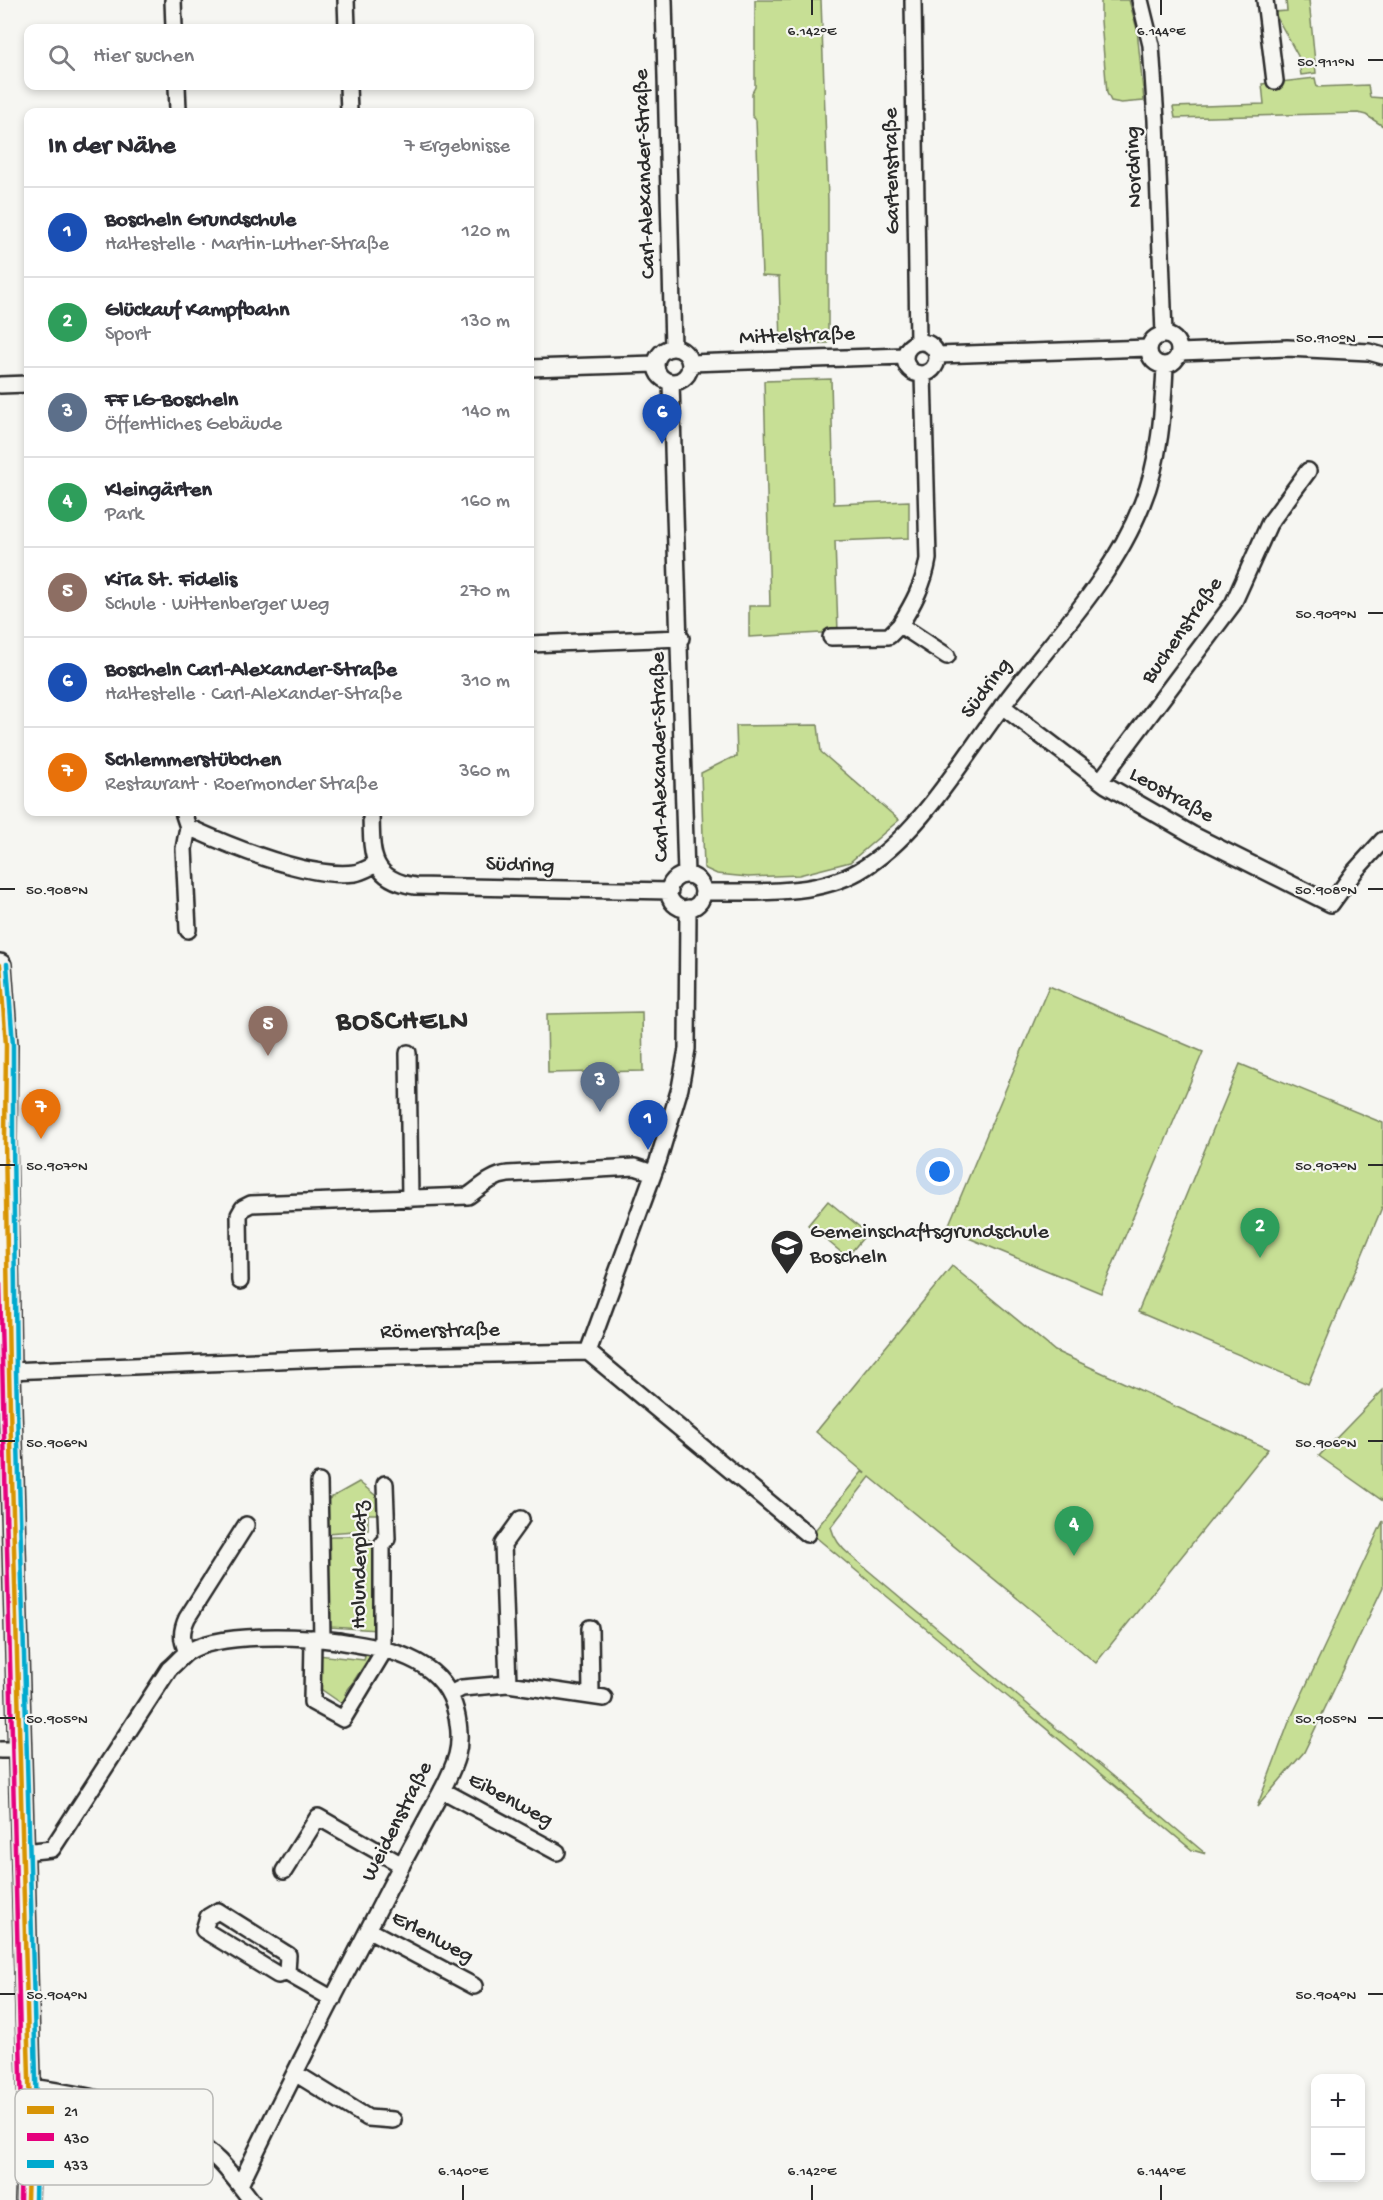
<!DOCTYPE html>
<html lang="de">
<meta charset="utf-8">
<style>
:root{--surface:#fff;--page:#f7f7f7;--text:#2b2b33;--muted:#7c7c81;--line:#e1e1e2;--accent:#0b8043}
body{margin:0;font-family:"Gochi Hand",sans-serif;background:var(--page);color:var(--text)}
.controls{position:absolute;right:18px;bottom:18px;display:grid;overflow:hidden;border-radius:12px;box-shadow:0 3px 9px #0003}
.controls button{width:54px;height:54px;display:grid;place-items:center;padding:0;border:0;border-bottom:2px solid var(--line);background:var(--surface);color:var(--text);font:30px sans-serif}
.you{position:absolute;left:940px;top:1172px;width:21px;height:21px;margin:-15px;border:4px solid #fff;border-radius:50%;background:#1a73e8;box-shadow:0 0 0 9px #1a73e833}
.badge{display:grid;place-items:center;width:39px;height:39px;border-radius:50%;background:var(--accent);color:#fff;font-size:20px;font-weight:700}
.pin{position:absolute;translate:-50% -50px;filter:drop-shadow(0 2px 3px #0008)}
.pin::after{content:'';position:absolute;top:32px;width:21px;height:18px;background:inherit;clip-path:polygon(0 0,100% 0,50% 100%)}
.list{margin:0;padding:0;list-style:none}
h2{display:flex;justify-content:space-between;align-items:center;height:78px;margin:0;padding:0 24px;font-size:26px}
h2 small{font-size:20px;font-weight:400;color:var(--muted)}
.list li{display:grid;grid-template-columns:39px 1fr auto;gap:18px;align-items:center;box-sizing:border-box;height:90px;padding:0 24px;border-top:2px solid var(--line)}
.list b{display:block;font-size:22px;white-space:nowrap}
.list p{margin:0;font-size:20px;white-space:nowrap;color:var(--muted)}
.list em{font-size:20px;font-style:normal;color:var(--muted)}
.icon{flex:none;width:33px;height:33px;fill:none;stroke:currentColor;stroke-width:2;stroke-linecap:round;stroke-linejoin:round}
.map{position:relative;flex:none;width:1383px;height:2200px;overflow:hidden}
.search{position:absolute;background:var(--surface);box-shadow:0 3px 9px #0003;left:24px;top:24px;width:510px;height:66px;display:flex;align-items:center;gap:15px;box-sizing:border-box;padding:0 21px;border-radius:12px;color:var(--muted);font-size:22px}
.panel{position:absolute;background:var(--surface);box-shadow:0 3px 9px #0003;left:24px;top:108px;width:510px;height:708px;border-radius:12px}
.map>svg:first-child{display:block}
.green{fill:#c7df95;stroke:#798560;stroke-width:1.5}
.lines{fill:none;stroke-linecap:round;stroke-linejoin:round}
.street-casing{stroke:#2b2b2b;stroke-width:20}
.secondary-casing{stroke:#2b2b2b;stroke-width:26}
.street{stroke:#f6f6f2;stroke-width:15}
.secondary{stroke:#f6f6f2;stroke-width:21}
.bus-1-casing{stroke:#f6f6f2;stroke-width:9}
.bus-2-casing{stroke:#f6f6f2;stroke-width:9}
.bus-3-casing{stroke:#f6f6f2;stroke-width:9}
.bus-1{stroke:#d89406;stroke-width:4.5}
.bus-2{stroke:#e5007d;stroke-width:4.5}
.bus-3{stroke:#00a9ce;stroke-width:4.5}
.ticks{fill:none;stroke:#2b2b2b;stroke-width:2}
.labels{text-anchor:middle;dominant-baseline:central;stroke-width:4.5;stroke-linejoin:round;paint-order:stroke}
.street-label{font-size:22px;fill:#2b2b2b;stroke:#f6f6f2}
.poi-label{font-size:22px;fill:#2b2b2b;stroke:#f6f6f2;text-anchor:start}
.district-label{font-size:28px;font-weight:bold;letter-spacing:1.5px;fill:#2b2b2b;stroke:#f6f6f2}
.key{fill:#f6f6f2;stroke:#b9b9b6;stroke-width:1.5}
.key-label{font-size:16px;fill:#2b2b2b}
.ticks-label{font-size:15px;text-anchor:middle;fill:#2b2b2b;stroke:#f6f6f2;stroke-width:4.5;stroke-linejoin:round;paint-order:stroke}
</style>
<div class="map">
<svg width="1383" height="2200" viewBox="0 0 1383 2200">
<rect width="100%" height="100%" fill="#f6f6f2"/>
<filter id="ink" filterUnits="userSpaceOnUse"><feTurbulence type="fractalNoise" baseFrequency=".0167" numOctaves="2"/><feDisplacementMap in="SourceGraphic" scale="12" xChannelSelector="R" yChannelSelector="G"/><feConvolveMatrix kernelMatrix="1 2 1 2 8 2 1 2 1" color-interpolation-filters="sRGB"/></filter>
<g filter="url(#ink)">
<path class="green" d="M755,0h66l7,200v143l-47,1 -2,-67 -17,-1 -6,-156 -4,-4v-23l3,-6z
M1101,0h28l8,29 7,72 -23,2 -10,-2 -4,-8 -6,-72z
M1286,0h23l7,73 -15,2 -3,-19 -24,-44 13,-1z
M1315,78l2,9 51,-2 2,12 13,1v28l-17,-11 -8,-2 -183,5 -2,-11 91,-3 -2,-20z
M831,379l3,125 75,-3v37l-74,3 3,91 -89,5v-31h21l-6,-225z
M818,725l3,27 78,68 -49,42 -51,13 -51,2 -31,-3 -13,-6 -3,-95 30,-15 6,-1 -1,-31z
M1049,986l154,66 -102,241 -154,-64z
M642,1012l1,59 -95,2 -1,-59z
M1240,1064l143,59v82l-75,179 -170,-72z
M828,1201l39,32 -20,24 -39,-32z
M952,1266l103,85 213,98 -172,214 -226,-186 -39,50c3,12 10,21 20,29l355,298 -14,-4 -380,-316 50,-62 4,2 -50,-42z
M1383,1390v111l-64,-45z
M359,1482l22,18 2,14h-15v16l-41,3v-33z
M1383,1521v66l-79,165 -47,55 32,-85z
M331,1536h32l11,6 2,7 2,81 -48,-3 -3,-86z
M367,1650l6,1 1,9 -5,-2 -24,36 4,5 -8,4 -23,-16v-32l46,5z"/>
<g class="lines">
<defs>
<path id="street" d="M173,0l1,28
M346,0l1,28
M664,0l9,347
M913,0l5,342
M1140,0l11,45 5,75 8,214
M1265,0l10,81
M177,86l1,24
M348,86l1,26
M1149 350a15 15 0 1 1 30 0a15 15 0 1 1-30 0Z
M905 358a16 16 0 1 1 32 0a16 16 0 1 1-32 0Z
M656 365a17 17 0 1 1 34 0a17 17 0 1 1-34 0Z
M1179,352l108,-4 82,4 14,4
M938,355l210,-7
M690,363l215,-7
M530,368l125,-4
M923,374l5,185c-4,25 -15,45 -28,66l47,31
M671,382l15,493
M0,385l28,-1
M831,637l58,-1 11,-11
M530,644l151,-6
M1002,706l104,79 87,50 138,69 24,-33 28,-31
M1101,780l132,-176 36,-80 39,-53
M183,812l5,15 -4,22 4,81
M371,812c1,39 -3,67 44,74l255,5
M188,827c42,19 121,52 167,46 7,-1 15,-6 22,-9
M669 892a17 17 0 1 1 34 0a17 17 0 1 1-34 0Z
M703,892c51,-1 110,5 156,-21 60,-35 103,-112 145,-167 48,-64 108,-124 138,-200 18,-43 21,-92 23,-138
M408,1053l2,146
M240,1281l-1,-66 4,-7 8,-4 217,-8c13,-9 23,-20 40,-22l127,-7 18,6
M588,1352l70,-191 22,-73 7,-39 1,-141
M9,1371l344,-14 235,-5 219,182
M319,1482l3,157
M590,1628l1,67
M313,1638l-1,64 31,17 42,-70
M382,1648v-103l5,-6 -2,-55
M187,1652c-6,-13 -6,-21 0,-34l59,-93
M508,1684l-5,-140 18,-25
M450,1694l12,-6 46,-4 96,14
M0,1750h20
M442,1790l115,62
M23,1852l29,-3 117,-180c6,-5 11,-11 17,-16 31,-21 115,-17 152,-12 44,7 100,14 116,64 5,15 7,35 3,50 -5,19 -16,37 -25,54 -14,26 -29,53 -43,80 -50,98 -102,196 -149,296
M284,1871l34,-54 84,48
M369,1930l105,56
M287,1973l-9,2 -74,-45 4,-13 10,-6 70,44 -1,18 46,26
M295,2073l73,45 25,2
M30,2087c68,9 138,24 189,74 12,12 22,26 32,39"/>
<path id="secondary" d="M0,965l6,80 -1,94 4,232 21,742 -3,87"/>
</defs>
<use href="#street" class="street-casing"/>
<use href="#secondary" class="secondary-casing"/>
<use href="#street" class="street"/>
<use href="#secondary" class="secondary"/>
<defs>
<path id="bus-1" d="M0,965l6,80 -1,94 4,232 21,742 -3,87"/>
<path id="bus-2" d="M0,1284l22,829 -2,87"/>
<path id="bus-3" d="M7,964l6,81v94l3,232 21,742 -2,87"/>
</defs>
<use href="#bus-1" class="bus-1-casing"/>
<use href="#bus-2" class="bus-2-casing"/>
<use href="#bus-3" class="bus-3-casing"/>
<use href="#bus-1" class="bus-1"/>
<use href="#bus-2" class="bus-2"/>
<use href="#bus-3" class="bus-3"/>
</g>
</g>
<path class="ticks" d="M812,0v15M1161,0v15M1368,60h15M1368,337h15M1368,613h15M0,889h15M1368,889h15M0,1165h15M1368,1165h15M0,1441h15M1368,1441h15M0,1718h15M1368,1718h15M0,1994h15M1368,1994h15M463,2185v15M812,2185v15M1161,2185v15"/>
<defs>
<symbol id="school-pin" viewBox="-11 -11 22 30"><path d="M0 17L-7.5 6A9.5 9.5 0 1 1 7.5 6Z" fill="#2b2b2b" stroke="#f6f6f2"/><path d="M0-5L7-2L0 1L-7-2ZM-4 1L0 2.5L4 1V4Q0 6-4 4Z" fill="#fff"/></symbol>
</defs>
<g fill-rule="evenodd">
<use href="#school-pin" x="768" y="1227" width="38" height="52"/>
</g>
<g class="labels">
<g class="street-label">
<text transform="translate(1135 167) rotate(-92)">Nordring</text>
<text transform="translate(893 171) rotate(-91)">Gartenstraße</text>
<text transform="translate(646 174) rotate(-92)">Carl-Alexander-Straße</text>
<text transform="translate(797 337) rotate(-2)">Mittelstraße</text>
<text transform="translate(1183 631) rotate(-55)">Buchenstraße</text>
<text transform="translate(987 689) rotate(-53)">Südring</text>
<text transform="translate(661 757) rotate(-91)">Carl-Alexander-Straße</text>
<text transform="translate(1171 796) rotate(29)">Leostraße</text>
<text transform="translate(520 866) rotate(2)">Südring</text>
<text transform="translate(440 1332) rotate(-1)">Römerstraße</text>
<text transform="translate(361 1565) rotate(-89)">Holunderplatz</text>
<text transform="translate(510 1801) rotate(28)">Eibenweg</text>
<text transform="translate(398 1822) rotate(-63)">Weidenstraße</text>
<text transform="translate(432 1938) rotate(28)">Erlenweg</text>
</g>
<g class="poi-label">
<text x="810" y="1233">Gemeinschaftsgrundschule<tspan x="810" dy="25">Boscheln</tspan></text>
</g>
<g class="district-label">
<text x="403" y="1022">BOSCHELN</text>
</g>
</g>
<rect x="15" y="2089" width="198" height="96" rx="9" class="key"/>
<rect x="27" y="2106" width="27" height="8" fill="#d89406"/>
<rect x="27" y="2133" width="27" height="8" fill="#e5007d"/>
<rect x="27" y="2160" width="27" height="8" fill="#00a9ce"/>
<g class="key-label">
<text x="64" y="2116">21</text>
<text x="64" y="2143">430</text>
<text x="64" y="2170">433</text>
</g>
<g class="ticks-label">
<text x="812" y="35">6.142°E</text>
<text x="1161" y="35">6.144°E</text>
<text x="1326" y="66">50.911°N</text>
<text x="1326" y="342">50.910°N</text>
<text x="1326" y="618">50.909°N</text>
<text x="57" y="894">50.908°N</text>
<text x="1326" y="894">50.908°N</text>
<text x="57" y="1170">50.907°N</text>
<text x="1326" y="1170">50.907°N</text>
<text x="57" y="1447">50.906°N</text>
<text x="1326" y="1447">50.906°N</text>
<text x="57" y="1723">50.905°N</text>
<text x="1326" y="1723">50.905°N</text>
<text x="57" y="1999">50.904°N</text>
<text x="1326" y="1999">50.904°N</text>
<text x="463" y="2175">6.140°E</text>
<text x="812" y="2175">6.142°E</text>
<text x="1161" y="2175">6.144°E</text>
</g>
</svg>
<div class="controls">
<button>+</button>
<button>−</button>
</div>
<div class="you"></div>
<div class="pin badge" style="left:648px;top:1150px;background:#1a4fb4">1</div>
<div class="pin badge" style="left:1260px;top:1258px;background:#2e9e5b">2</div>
<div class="pin badge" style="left:600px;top:1112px;background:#5c6f8a">3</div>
<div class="pin badge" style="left:1074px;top:1556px;background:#2e9e5b">4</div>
<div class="pin badge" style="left:268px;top:1056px;background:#8d6e63">5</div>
<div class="pin badge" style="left:662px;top:444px;background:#1a4fb4">6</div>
<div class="pin badge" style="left:41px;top:1139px;background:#e8710a">7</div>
<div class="search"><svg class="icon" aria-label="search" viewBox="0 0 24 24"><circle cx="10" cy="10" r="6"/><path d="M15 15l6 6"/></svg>Hier suchen</div>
<section class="panel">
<h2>In der Nähe<small>7 Ergebnisse</small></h2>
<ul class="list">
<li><span class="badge" style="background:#1a4fb4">1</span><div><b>Boscheln Grundschule</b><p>Haltestelle · Martin-Luther-Straße</p></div><em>120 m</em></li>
<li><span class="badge" style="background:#2e9e5b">2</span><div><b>Glückauf Kampfbahn</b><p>Sport</p></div><em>130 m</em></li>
<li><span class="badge" style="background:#5c6f8a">3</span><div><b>FF LG-Boscheln</b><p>Öffentliches Gebäude</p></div><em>140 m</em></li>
<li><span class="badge" style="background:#2e9e5b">4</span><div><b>Kleingärten</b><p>Park</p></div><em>160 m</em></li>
<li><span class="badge" style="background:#8d6e63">5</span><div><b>KiTa St. Fidelis</b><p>Schule · Wittenberger Weg</p></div><em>270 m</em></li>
<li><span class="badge" style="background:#1a4fb4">6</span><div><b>Boscheln Carl-Alexander-Straße</b><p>Haltestelle · Carl-Alexander-Straße</p></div><em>310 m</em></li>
<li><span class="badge" style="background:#e8710a">7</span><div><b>Schlemmerstübchen</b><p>Restaurant · Roermonder Straße</p></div><em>360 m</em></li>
</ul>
</section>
</div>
